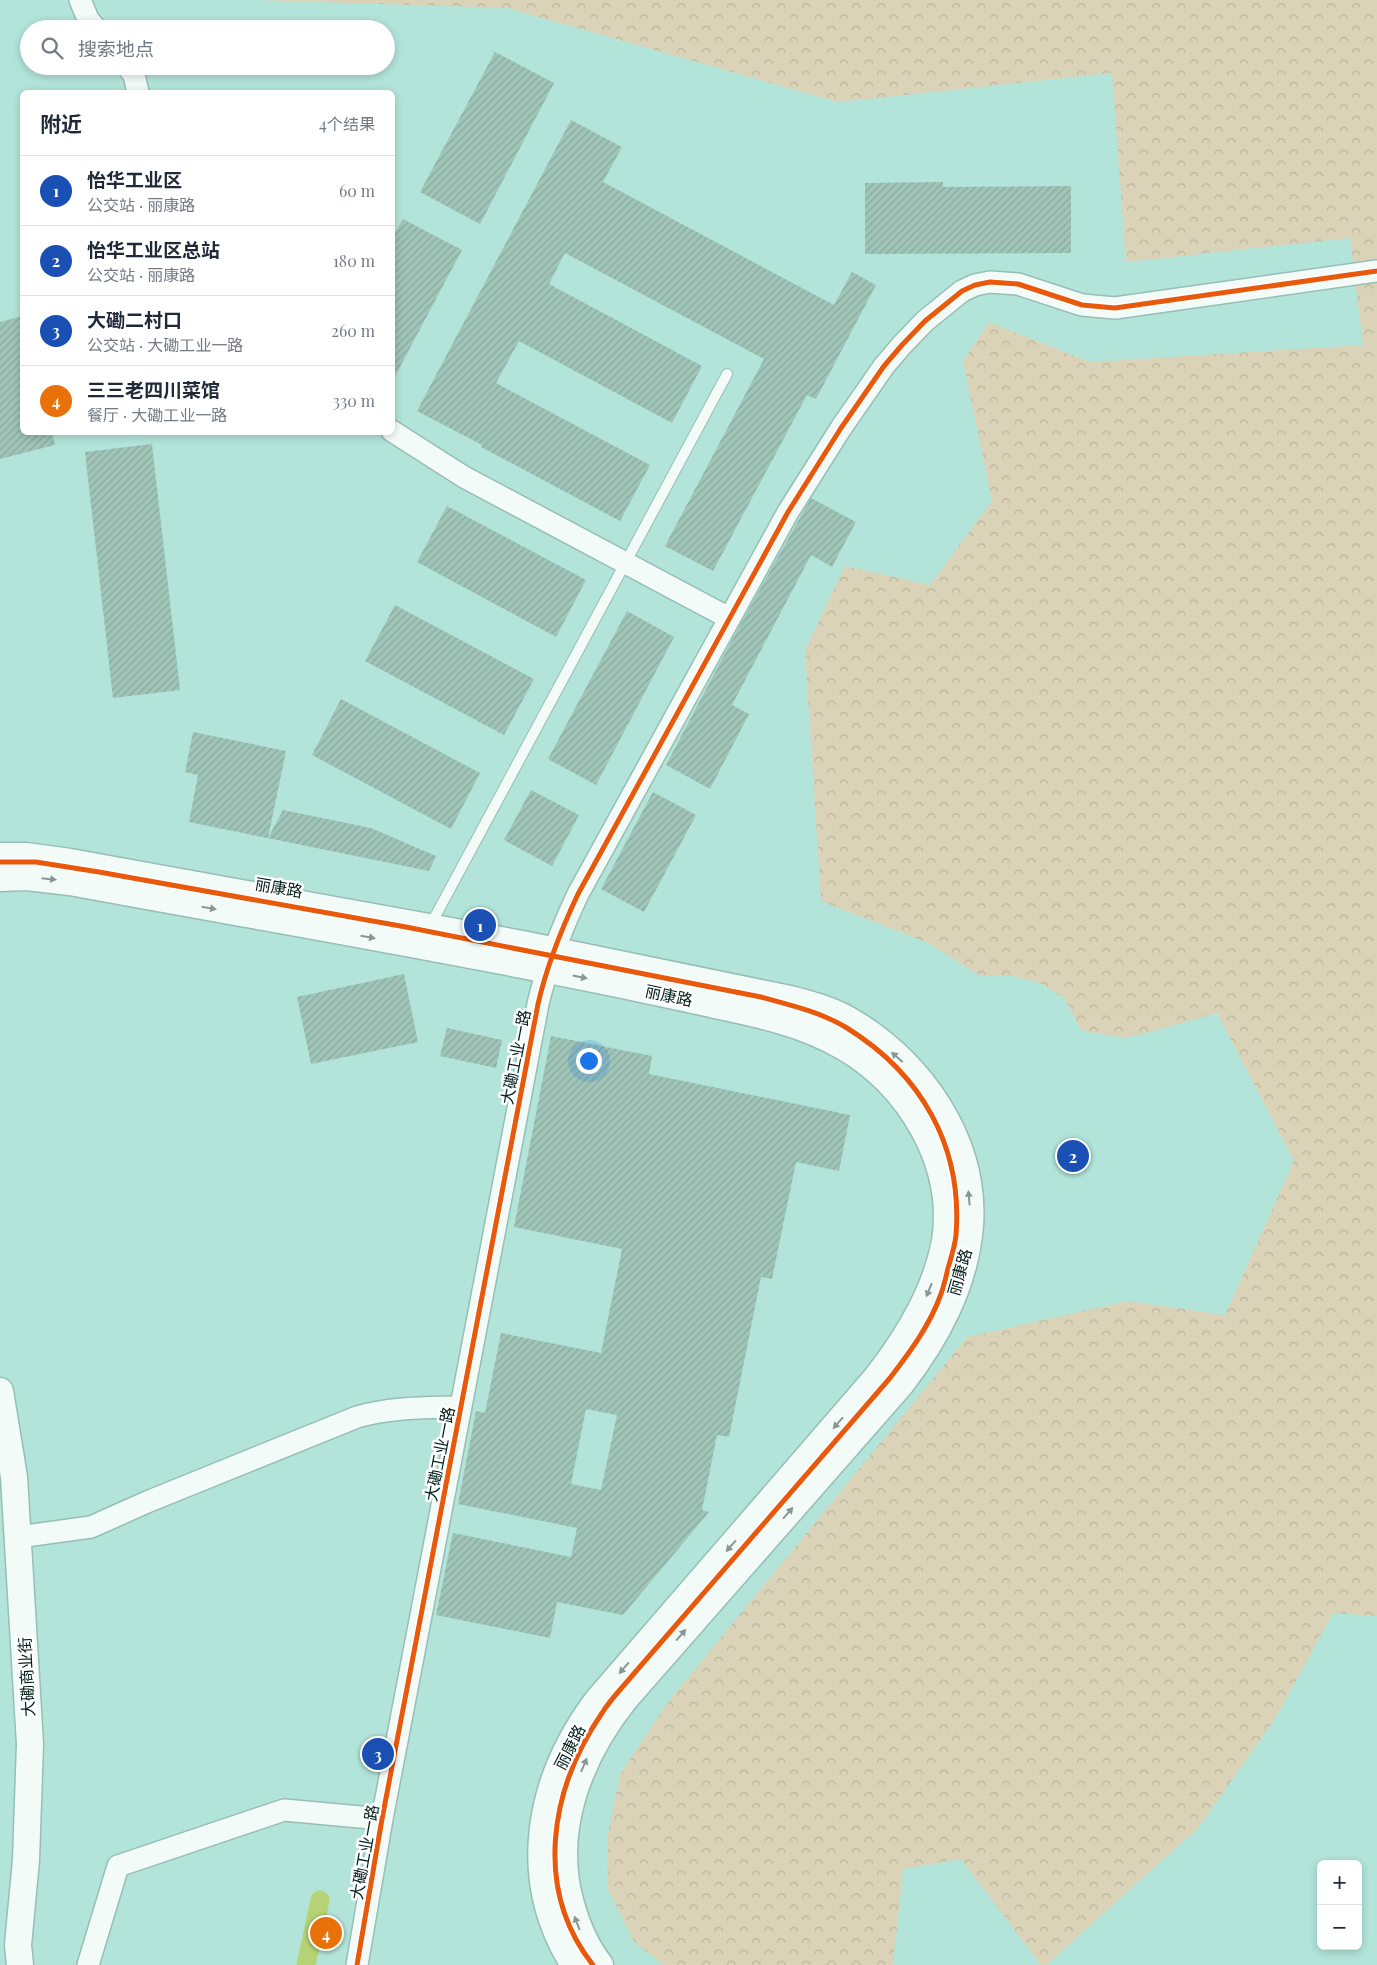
<!DOCTYPE html>
<html lang="zh">
<meta charset="utf-8">
<style>
:root{--surface:#fff;--page:#f6f6f7;--text:#1f2937;--muted:#747a83;--line:#e0e1e3;--accent:#0f766e}
body{margin:0;font-family:"Playfair Display","Noto Sans SC",serif;background:var(--page);color:var(--text)}
.controls{position:absolute;right:15px;bottom:15px;display:grid;overflow:hidden;border-radius:8px;box-shadow:0 2px 8px #0003}
.controls button{width:45px;height:45px;display:grid;place-items:center;padding:0;border:0;border-bottom:1px solid var(--line);background:var(--surface);color:var(--text);font:25px sans-serif}
.you{position:absolute;left:588px;top:1060px;width:18px;height:18px;margin:-12px;border:4px solid #fff;border-radius:50%;background:#1a73e8;box-shadow:0 0 0 8px #1a73e833}
.badge{display:grid;place-items:center;width:32px;height:32px;border-radius:50%;background:var(--accent);color:#fff;font-size:16px;font-weight:700}
.pin{position:absolute;translate:-50% -50%;border:2px solid #fff;box-shadow:0 1px 5px #0006}
.list{margin:0;padding:0;list-style:none}
h2{display:flex;justify-content:space-between;align-items:center;height:65px;margin:0;padding:0 20px;font-size:21px}
h2 small{font-size:16px;font-weight:400;color:var(--muted)}
.list li{display:grid;grid-template-columns:32px 1fr auto;gap:15px;align-items:center;box-sizing:border-box;height:70px;padding:0 20px;border-top:1px solid var(--line)}
.list b{display:block;font-size:19px;white-space:nowrap}
.list p{margin:0;font-size:16px;white-space:nowrap;color:var(--muted)}
.list em{font-size:16px;font-style:normal;color:var(--muted)}
.icon{flex:none;width:28px;height:28px;fill:none;stroke:currentColor;stroke-width:2;stroke-linecap:round;stroke-linejoin:round}
.map{position:relative;flex:none;width:1377px;height:1965px;overflow:hidden}
.search{position:absolute;background:var(--surface);box-shadow:0 2px 8px #0003;left:20px;top:20px;width:375px;height:55px;display:flex;align-items:center;gap:12px;box-sizing:border-box;padding:0 18px;border-radius:28px;color:var(--muted);font-size:19px}
.panel{position:absolute;background:var(--surface);box-shadow:0 2px 8px #0003;left:20px;top:90px;width:375px;height:345px;border-radius:8px}
.map>svg:first-child{display:block}
.forest{fill:url(#forest-crowns)}
.lines{fill:none;stroke-linecap:round;stroke-linejoin:round}
.canal{stroke:#b6d475;stroke-width:19}
.building{fill:url(#building-hatch);fill-rule:evenodd}
.service-casing{stroke:#97beb5;stroke-width:12}
.minor-casing{stroke:#97beb5;stroke-width:24}
.tertiary-casing{stroke:#97beb5;stroke-width:29}
.service{stroke:#f3fbf9;stroke-width:10}
.minor{stroke:#f3fbf9;stroke-width:21}
.tertiary{stroke:#f3fbf9;stroke-width:26}
.cycleway-casing{stroke:#fff;stroke-width:8}
.cycleway{stroke:#e8590c;stroke-width:5}
.oneway{fill:#869794}
.labels{text-anchor:middle;dominant-baseline:central;stroke-width:5;stroke-linejoin:round;paint-order:stroke}
.street-label{font-size:16px;fill:#011d18;stroke:#fff}
</style>
<div class="map">
<svg width="1377" height="1965" viewBox="0 0 1377 1965">
<defs>
<pattern id="forest-crowns" width="20" height="18" patternUnits="userSpaceOnUse" patternTransform="scale(1.25)"><rect width="20" height="18" fill="#dad3b8"/><path d="M2 6a3 3 0 1 1 6 0M12 15a3 3 0 1 1 6 0" fill="none" stroke="#b9b59d"/></pattern>
<pattern id="building-hatch" width="6" height="6" patternUnits="userSpaceOnUse" patternTransform="scale(1.25)"><rect width="6" height="6" fill="#a0c5b8"/><path d="M-1 1l2-2M0 6l6-6M5 7l2-2" fill="none" stroke="#88a99d"/></pattern>
</defs>
<rect width="100%" height="100%" fill="#b2e4d9"/>
<path class="forest" d="M256,0h1121v1616l-44,-3 -58,106 -77,109 -152,137h-5l-80,-106 -58,10 -10,96h-229l-30,-23 -27,-55 1,-53 12,-60 48,-72 299,-365 162,-36 96,14 69,-154 -77,-148 -74,21 -20,4 -42,-8 -16,-31 -23,-15 -29,-8 -34,-1 -51,-32 -107,-42 -16,-251 40,-84 85,19 62,-84 -29,-140 26,-39 101,40 273,-17 -13,-107 -224,24 -14,-189 -274,29 -331,-94z"/>
<g class="lines">
<path class="canal" d="M306,1965l14,-65"/>
</g>
<path class="building" d="M495,52l59,31 -74,141 -60,-32z
M571,120l51,27 -19,35 231,123 18,-33 24,13 -60,114 -9,-4 -94,176 -48,-25 99,-187 -199,-106 -16,31 153,82 -30,57 -153,-82 -23,42 154,82 -30,56 -139,-74 1,-2 -65,-34z
M943,182v5l128,-1v67l-206,1v-71z
M403,219l59,31 -70,132v-144z
M22,316v116h30l3,13 -55,14v-137z
M152,444l28,246 -67,8 -28,-246z
M811,498l45,24 -24,45 -21,-12 -79,150 17,9 -39,75 -44,-24 75,-142z
M447,506l139,74 -30,57 -139,-75z
M395,605l139,74 -30,56 -139,-74z
M627,611l47,26 -78,148 -48,-26z
M341,699l139,74 -29,56 -139,-74z
M193,732l93,19 -18,87 15,-28 88,18 65,28 -7,15 -240,-49 9,-47 -13,-3z
M531,790l48,25 -27,51 -48,-26z
M653,792l43,23 -52,97 -43,-23z
M404,974l14,68 -107,22 -14,-67z
M447,1028l55,12 -6,28 -56,-12z
M551,1036l101,20 -3,18 201,41 -11,56 -43,-9 -24,117 -11,-2 -32,160 -12,-2 -15,75 7,2 -86,103 -66,-13 -7,36 -114,-23 17,-82 118,24 6,-29 -119,-24 18,-93 9,2 16,-80 100,20 21,-104 -108,-22zM586,1409l31,6 -16,75 -30,-6z"/>
<g class="lines">
<defs>
<path id="service" d="M430,926l297,-552"/>
<path id="minor" d="M80,0l8,19 8,10
M127,66l7,9 4,17
M392,431l72,46 265,141
M18,1537l73,-10 56,-25 210,-85c34,-10 68,-9 104,-10
M88,1965l30,-99 166,-56 98,9
M357,1965l25,-146 156,-815c9,-39 23,-74 40,-110l210,-382 53,-84 43,-62 18,-21 23,-24 37,-30 13,-6 15,-3 28,2 64,21 33,3 262,-37"/>
<path id="tertiary" d="M0,856h26l44,6 452,82 268,55c19,5 39,10 57,20 73,42 129,121 123,207 -5,60 -34,112 -69,158l-276,315c-46,58 -75,132 -54,205 6,22 15,43 29,61
M0,878l27,-1 43,5c184,34 370,65 553,103 31,7 62,13 92,20 44,9 90,19 129,42 65,38 113,116 101,194 -9,50 -37,96 -68,136l-280,324c-59,79 -78,177 -23,264
M0,1391l14,86 16,267 -4,116 -8,85 2,20"/>
</defs>
<use href="#service" class="service-casing"/>
<use href="#minor" class="minor-casing"/>
<use href="#tertiary" class="tertiary-casing"/>
<use href="#service" class="service"/>
<use href="#minor" class="minor"/>
<use href="#tertiary" class="tertiary"/>
<defs>
<path id="cycleway" d="M0,862h36l63,10 307,55 355,70c29,8 60,15 86,31 74,46 116,118 109,207 -1,11 -5,23 -8,33 -2,9 -4,18 -7,26 -11,31 -31,58 -51,84l-259,299c-10,12 -21,23 -29,36 -52,76 -69,176 -9,252
M357,1965l25,-146 156,-815c9,-39 23,-74 40,-110l210,-382 53,-84 43,-62 18,-21 23,-24 37,-30 13,-6 15,-3 28,2 64,21 33,3 262,-37"/>
</defs>
<use href="#cycleway" class="cycleway-casing"/>
<use href="#cycleway" class="cycleway"/>
</g>
<defs><path id="oneway-solid" d="M-6-.8H1V-3.2L6.5 0L1 3.2V.8H-6Z" transform="scale(1.25)"/></defs>
<g class="oneway">
<use href="#oneway-solid" transform="translate(49 879) rotate(6)"/>
<use href="#oneway-solid" transform="translate(209 908) rotate(10)"/>
<use href="#oneway-solid" transform="translate(368 937) rotate(10)"/>
<use href="#oneway-solid" transform="translate(580 977) rotate(11)"/>
<use href="#oneway-solid" transform="translate(897 1057) rotate(-139)"/>
<use href="#oneway-solid" transform="translate(969 1198) rotate(-95)"/>
<use href="#oneway-solid" transform="translate(929 1290) rotate(112)"/>
<use href="#oneway-solid" transform="translate(838 1423) rotate(131)"/>
<use href="#oneway-solid" transform="translate(788 1513) rotate(-49)"/>
<use href="#oneway-solid" transform="translate(731 1546) rotate(131)"/>
<use href="#oneway-solid" transform="translate(681 1635) rotate(-49)"/>
<use href="#oneway-solid" transform="translate(624 1668) rotate(131)"/>
<use href="#oneway-solid" transform="translate(584 1765) rotate(-67)"/>
<use href="#oneway-solid" transform="translate(577 1923) rotate(-111)"/>
</g>
<g class="labels">
<g class="street-label">
<text transform="translate(279 887) rotate(10)">丽康路</text>
<text transform="translate(669 995) rotate(12)">丽康路</text>
<text transform="translate(515 1057) rotate(-79)">大磡工业一路</text>
<text transform="translate(959 1272) rotate(-74)">丽康路</text>
<text transform="translate(439 1454) rotate(-79)">大磡工业一路</text>
<text transform="translate(26 1677) rotate(-93)">大磡商业街</text>
<text transform="translate(569 1747) rotate(-63)">丽康路</text>
<text transform="translate(364 1852) rotate(-80)">大磡工业一路</text>
</g>
</g>
</svg>
<div class="controls">
<button>+</button>
<button>−</button>
</div>
<div class="you"></div>
<div class="pin badge" style="left:480px;top:925px;background:#1a4fb4">1</div>
<div class="pin badge" style="left:1073px;top:1156px;background:#1a4fb4">2</div>
<div class="pin badge" style="left:378px;top:1754px;background:#1a4fb4">3</div>
<div class="pin badge" style="left:326px;top:1933px;background:#e8710a">4</div>
<div class="search"><svg class="icon" aria-label="search" viewBox="0 0 24 24"><circle cx="10" cy="10" r="6"/><path d="M15 15l6 6"/></svg>搜索地点</div>
<section class="panel">
<h2>附近<small>4个结果</small></h2>
<ul class="list">
<li><span class="badge" style="background:#1a4fb4">1</span><div><b>怡华工业区</b><p>公交站 · 丽康路</p></div><em>60 m</em></li>
<li><span class="badge" style="background:#1a4fb4">2</span><div><b>怡华工业区总站</b><p>公交站 · 丽康路</p></div><em>180 m</em></li>
<li><span class="badge" style="background:#1a4fb4">3</span><div><b>大磡二村口</b><p>公交站 · 大磡工业一路</p></div><em>260 m</em></li>
<li><span class="badge" style="background:#e8710a">4</span><div><b>三三老四川菜馆</b><p>餐厅 · 大磡工业一路</p></div><em>330 m</em></li>
</ul>
</section>
</div>
